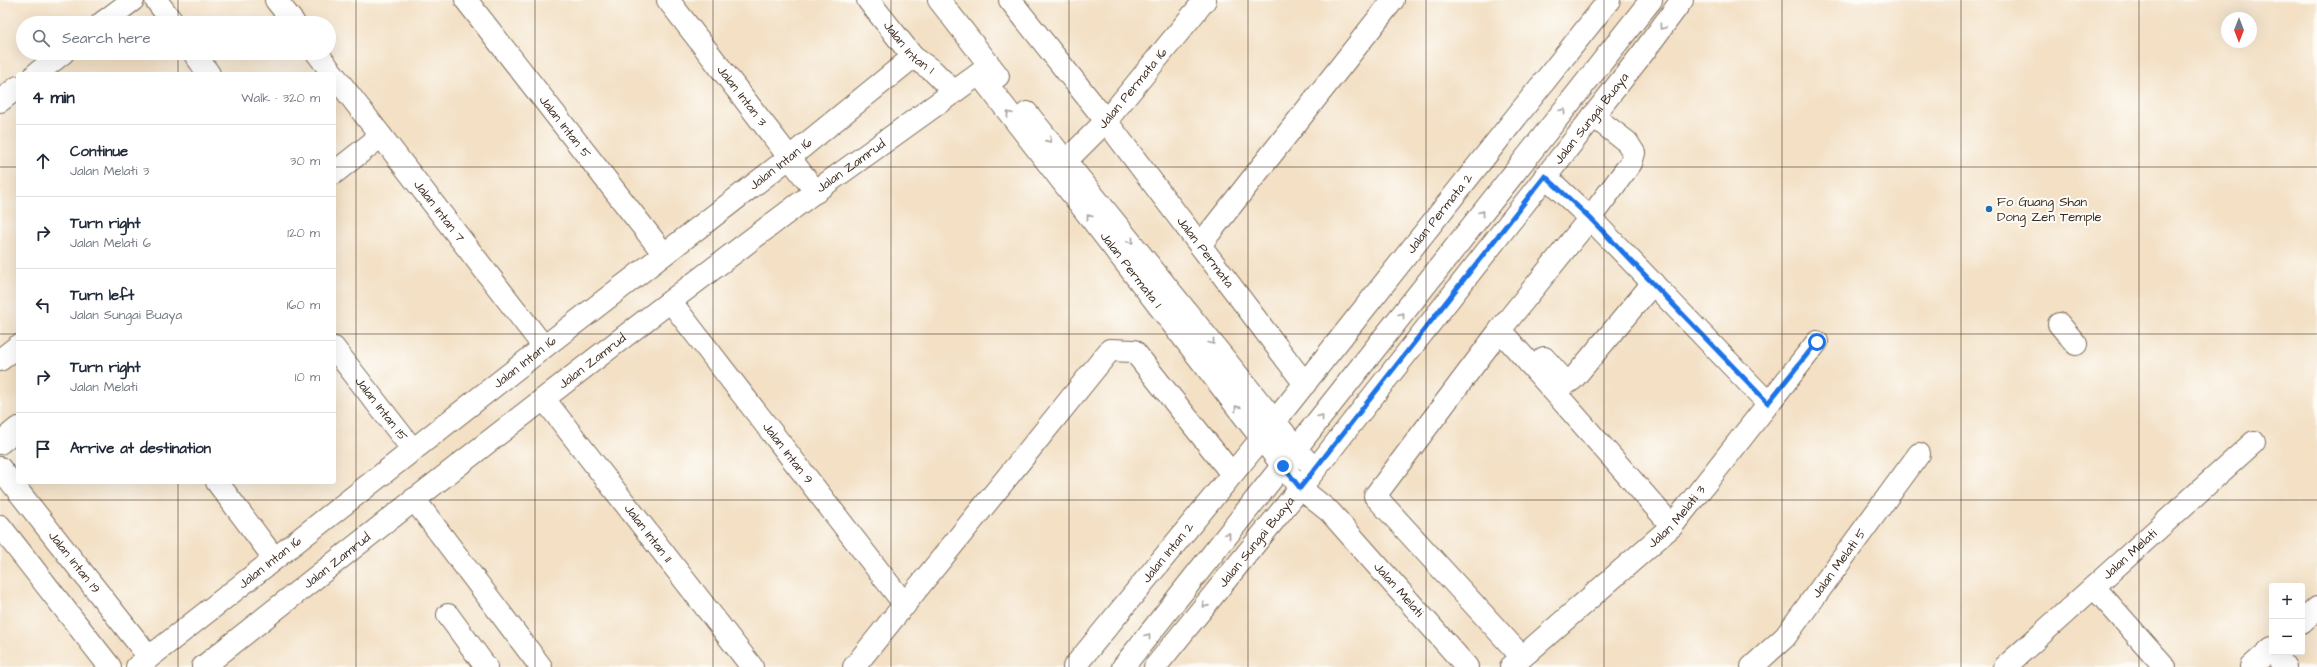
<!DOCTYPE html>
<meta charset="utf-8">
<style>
:root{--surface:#fff;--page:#f2f2f3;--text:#1f2937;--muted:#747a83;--line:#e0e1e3}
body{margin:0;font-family:"Architects Daughter",sans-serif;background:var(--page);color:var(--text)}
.controls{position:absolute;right:12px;bottom:12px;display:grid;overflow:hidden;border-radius:4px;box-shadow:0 4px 16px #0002}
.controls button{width:36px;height:36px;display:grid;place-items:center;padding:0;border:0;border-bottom:1px solid var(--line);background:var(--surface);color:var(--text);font:20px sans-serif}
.compass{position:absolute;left:2221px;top:12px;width:36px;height:36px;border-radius:50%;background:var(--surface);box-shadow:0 4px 16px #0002;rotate:180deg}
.stop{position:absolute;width:12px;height:12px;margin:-9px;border:3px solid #1a73e8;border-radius:50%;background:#fff}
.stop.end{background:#1a73e8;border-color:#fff;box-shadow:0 1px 4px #0008}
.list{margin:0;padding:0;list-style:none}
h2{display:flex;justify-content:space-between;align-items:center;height:52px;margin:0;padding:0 16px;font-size:17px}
h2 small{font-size:13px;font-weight:400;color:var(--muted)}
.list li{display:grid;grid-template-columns:26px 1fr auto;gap:12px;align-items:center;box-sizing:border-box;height:72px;padding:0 16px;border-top:1px solid var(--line)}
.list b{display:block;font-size:15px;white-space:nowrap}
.list p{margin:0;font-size:13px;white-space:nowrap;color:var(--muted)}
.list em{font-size:13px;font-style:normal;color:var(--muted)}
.icon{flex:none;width:22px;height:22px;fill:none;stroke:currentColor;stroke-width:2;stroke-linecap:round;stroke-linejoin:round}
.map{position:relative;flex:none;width:2317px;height:667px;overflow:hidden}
.search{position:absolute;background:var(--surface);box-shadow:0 4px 16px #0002;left:16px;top:16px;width:320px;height:44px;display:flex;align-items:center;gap:10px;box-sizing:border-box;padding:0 14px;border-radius:22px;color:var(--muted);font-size:15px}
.panel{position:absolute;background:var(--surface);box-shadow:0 4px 16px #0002;left:16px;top:72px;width:320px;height:412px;border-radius:4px}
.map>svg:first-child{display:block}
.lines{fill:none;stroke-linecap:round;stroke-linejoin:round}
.minor-casing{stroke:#7b6a58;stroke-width:24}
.minor{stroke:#fff;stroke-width:22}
.oneway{stroke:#a79f9a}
.route{stroke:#1a73e8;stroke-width:5}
.grid{fill:none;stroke:#3b2a1e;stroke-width:1;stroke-opacity:0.55}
.poi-dot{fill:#1f6fb2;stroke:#fdfcf7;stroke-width:1.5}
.labels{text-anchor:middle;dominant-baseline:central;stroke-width:4;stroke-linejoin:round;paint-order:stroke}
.street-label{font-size:13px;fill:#3b2a1e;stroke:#fdfcf7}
.poi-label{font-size:13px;fill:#3b2a1e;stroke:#fdfcf7;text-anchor:start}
</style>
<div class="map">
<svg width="2317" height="667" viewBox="0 0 2317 667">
<rect width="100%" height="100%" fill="#fdfcf7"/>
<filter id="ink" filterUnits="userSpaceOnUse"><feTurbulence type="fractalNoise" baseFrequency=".025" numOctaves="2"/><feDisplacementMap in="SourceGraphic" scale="8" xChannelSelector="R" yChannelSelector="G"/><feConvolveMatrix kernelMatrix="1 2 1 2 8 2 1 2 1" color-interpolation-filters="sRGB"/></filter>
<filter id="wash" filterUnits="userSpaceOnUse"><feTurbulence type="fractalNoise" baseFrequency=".012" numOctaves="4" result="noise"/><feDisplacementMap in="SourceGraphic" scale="16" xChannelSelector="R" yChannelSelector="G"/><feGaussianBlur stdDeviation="0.9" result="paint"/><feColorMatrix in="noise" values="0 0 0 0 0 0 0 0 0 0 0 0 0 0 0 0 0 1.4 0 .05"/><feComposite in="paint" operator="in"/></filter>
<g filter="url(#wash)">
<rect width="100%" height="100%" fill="#f3e0c5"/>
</g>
<g filter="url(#ink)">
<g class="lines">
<defs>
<g id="minor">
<path d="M156,0l17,23"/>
<path d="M276,0l18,23"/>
<path id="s1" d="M466,0l198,254"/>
<path id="s2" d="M668,0l148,192"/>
<path id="s3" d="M868,0l45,57 20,14 21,21"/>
<path d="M939,0l59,76"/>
<path id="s4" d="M1010,0l96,121 199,263"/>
<path d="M102,23l31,-23"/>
<path d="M194,53l15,21"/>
<path d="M317,53l16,21"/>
<path d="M36,74l27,-21"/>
<path id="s5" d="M979,74l321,414 30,24 137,155"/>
<path id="s6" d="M334,75l210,272"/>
<path d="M0,101l18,-14"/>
<path d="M1027,113l278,346"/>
<path id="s7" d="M1055,170l11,-9 40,-40 99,-121"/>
<path d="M334,173l47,-37"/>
<path d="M1545,176l45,42 178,185"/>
<path d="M1200,245l193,-245"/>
<path id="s8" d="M671,302l234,303"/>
<path d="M2059,324l17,20"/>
<path d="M1500,330l172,196"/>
<path id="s9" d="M334,348l79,102"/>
<path d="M1544,358l19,21 6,3 4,-3 80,-96"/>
<path d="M0,360l18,-14"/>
<path id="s10" d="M544,399l208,268"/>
<path id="s11" d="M1275,421l334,-421"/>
<path d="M0,443l18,-15"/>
<path id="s12" d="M0,468l149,189"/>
<path d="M217,482l57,76"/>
<path d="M414,499l127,168"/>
<path d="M0,526l110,141"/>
<path d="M2094,587l71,80"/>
<path d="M448,615l38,52"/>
<path d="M2302,622l15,-14"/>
<path d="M2273,652l12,15"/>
<path d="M1522,657l-147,-161 125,-166 90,-112 41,-55 3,-10 -7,-11 -34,-26"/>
<path id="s13" d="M137,667l407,-320 246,-190 123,-100"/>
<path id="s14" d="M203,667c202,-161 406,-321 613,-476 58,-42 116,-83 174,-125"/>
<path d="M854,667l256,-317 24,1 98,123"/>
<path id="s15" d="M1074,667l187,-228"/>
<path d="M1123,667l528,-667"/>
<path id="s16" d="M1155,667l159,-196 328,-417 40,-54"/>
<path id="s17" d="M1511,667l161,-141 145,-184"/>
<path id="s18" d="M1752,667l33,-30 134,-183"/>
<path id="s19" d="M2005,667l249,-225"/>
<path d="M2251,667l21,-19"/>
</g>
</defs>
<use href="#minor" class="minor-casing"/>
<use href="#minor" class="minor"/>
</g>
<defs><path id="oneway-chevron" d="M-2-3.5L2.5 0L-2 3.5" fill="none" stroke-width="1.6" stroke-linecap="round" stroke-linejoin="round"/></defs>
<g class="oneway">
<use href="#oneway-chevron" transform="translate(1662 27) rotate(126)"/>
<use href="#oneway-chevron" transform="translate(1563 111) rotate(-52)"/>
<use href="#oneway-chevron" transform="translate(1009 114) rotate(-128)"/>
<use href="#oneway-chevron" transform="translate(1049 140) rotate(51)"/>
<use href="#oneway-chevron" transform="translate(1482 213) rotate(-52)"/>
<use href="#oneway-chevron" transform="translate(1089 217) rotate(-128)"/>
<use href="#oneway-chevron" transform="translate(1131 241) rotate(51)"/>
<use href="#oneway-chevron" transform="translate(1402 315) rotate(-52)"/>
<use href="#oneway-chevron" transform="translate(1212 342) rotate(51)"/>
<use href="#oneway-chevron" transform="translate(1237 408) rotate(-128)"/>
<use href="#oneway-chevron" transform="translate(1321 417) rotate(-52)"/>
<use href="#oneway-chevron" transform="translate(1228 535) rotate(-52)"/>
<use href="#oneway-chevron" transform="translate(1205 605) rotate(129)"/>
<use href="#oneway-chevron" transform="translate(1148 636) rotate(-52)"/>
</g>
</g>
<g class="lines" filter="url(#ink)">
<path class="route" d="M1283,466l17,22 245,-312 45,42 178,185 49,-61"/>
</g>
<path class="grid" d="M178,0v23M356,0v667M535,0v667M713,0v667M891,0v667M1069,0v667M1248,0v667M1426,0v667M1604,0v667M1782,0v667M1961,0v667M2139,0v667M178,53v21M0,167h18M334,167h1983M0,334h18M334,334h1983M178,482v185M0,500h2317"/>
<circle class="poi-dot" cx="1989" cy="209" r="4"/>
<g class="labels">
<g class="street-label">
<text stroke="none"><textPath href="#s3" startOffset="63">Jalan Intan 1</textPath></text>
<text stroke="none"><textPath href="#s7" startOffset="113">Jalan Permata 16</textPath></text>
<text stroke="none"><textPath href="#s2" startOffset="121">Jalan Intan 3</textPath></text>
<text stroke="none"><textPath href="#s16" startOffset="701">Jalan Sungai Buaya</textPath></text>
<text stroke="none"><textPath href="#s1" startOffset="161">Jalan Intan 5</textPath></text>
<text stroke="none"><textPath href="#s13" startOffset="817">Jalan Intan 16</textPath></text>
<text stroke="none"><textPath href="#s14" startOffset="819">Jalan Zamrud</textPath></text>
<text stroke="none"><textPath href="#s6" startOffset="172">Jalan Intan 7</textPath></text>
<text stroke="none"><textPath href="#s11" startOffset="265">Jalan Permata 2</textPath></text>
<text stroke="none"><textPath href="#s4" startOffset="319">Jalan Permata</textPath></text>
<text stroke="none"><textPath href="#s5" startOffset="248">Jalan Permata 1</textPath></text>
<text stroke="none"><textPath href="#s13" startOffset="493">Jalan Intan 16</textPath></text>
<text stroke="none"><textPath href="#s14" startOffset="495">Jalan Zamrud</textPath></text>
<text stroke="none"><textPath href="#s9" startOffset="77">Jalan Intan 15</textPath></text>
<text stroke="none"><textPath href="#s8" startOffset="191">Jalan Intan 9</textPath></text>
<text stroke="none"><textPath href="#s17" startOffset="224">Jalan Melati 3</textPath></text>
<text stroke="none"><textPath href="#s10" startOffset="170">Jalan Intan 11</textPath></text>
<text stroke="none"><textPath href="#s16" startOffset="161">Jalan Sungai Buaya</textPath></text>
<text stroke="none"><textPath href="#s15" startOffset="148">Jalan Intan 2</textPath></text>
<text stroke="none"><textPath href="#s19" startOffset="168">Jalan Melati</textPath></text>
<text stroke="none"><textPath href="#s14" startOffset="171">Jalan Zamrud</textPath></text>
<text stroke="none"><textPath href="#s12" startOffset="120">Jalan Intan 19</textPath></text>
<text stroke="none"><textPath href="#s13" startOffset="169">Jalan Intan 16</textPath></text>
<text stroke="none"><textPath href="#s18" startOffset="136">Jalan Melati 5</textPath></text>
<text stroke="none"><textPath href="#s5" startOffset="666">Jalan Melati</textPath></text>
</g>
<g class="poi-label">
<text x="1997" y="202">Fo Guang Shan<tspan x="1997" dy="15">Dong Zen Temple</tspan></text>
</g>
</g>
</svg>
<div class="controls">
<button>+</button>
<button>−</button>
</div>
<svg class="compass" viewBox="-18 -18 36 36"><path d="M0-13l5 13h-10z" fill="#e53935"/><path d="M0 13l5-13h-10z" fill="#747a83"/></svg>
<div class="stop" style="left:1817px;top:342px"></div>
<div class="stop end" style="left:1283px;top:466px"></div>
<div class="search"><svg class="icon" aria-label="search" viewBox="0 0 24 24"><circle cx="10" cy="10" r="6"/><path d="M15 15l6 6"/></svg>Search here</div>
<section class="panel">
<h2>4 min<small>Walk · 320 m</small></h2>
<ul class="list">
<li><svg class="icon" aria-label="ahead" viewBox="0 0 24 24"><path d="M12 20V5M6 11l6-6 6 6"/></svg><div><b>Continue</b><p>Jalan Melati 3</p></div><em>30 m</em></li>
<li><svg class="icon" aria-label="right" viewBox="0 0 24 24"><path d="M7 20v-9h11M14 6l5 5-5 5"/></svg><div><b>Turn right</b><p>Jalan Melati 6</p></div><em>120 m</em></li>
<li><svg class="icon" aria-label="left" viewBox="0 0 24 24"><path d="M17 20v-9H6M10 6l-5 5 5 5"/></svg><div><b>Turn left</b><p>Jalan Sungai Buaya</p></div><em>160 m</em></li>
<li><svg class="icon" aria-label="right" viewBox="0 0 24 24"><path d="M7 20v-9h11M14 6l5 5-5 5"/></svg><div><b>Turn right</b><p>Jalan Melati</p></div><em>10 m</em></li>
<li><svg class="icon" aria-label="arrive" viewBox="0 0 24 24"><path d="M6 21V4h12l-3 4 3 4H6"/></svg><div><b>Arrive at destination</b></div></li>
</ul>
</section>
</div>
